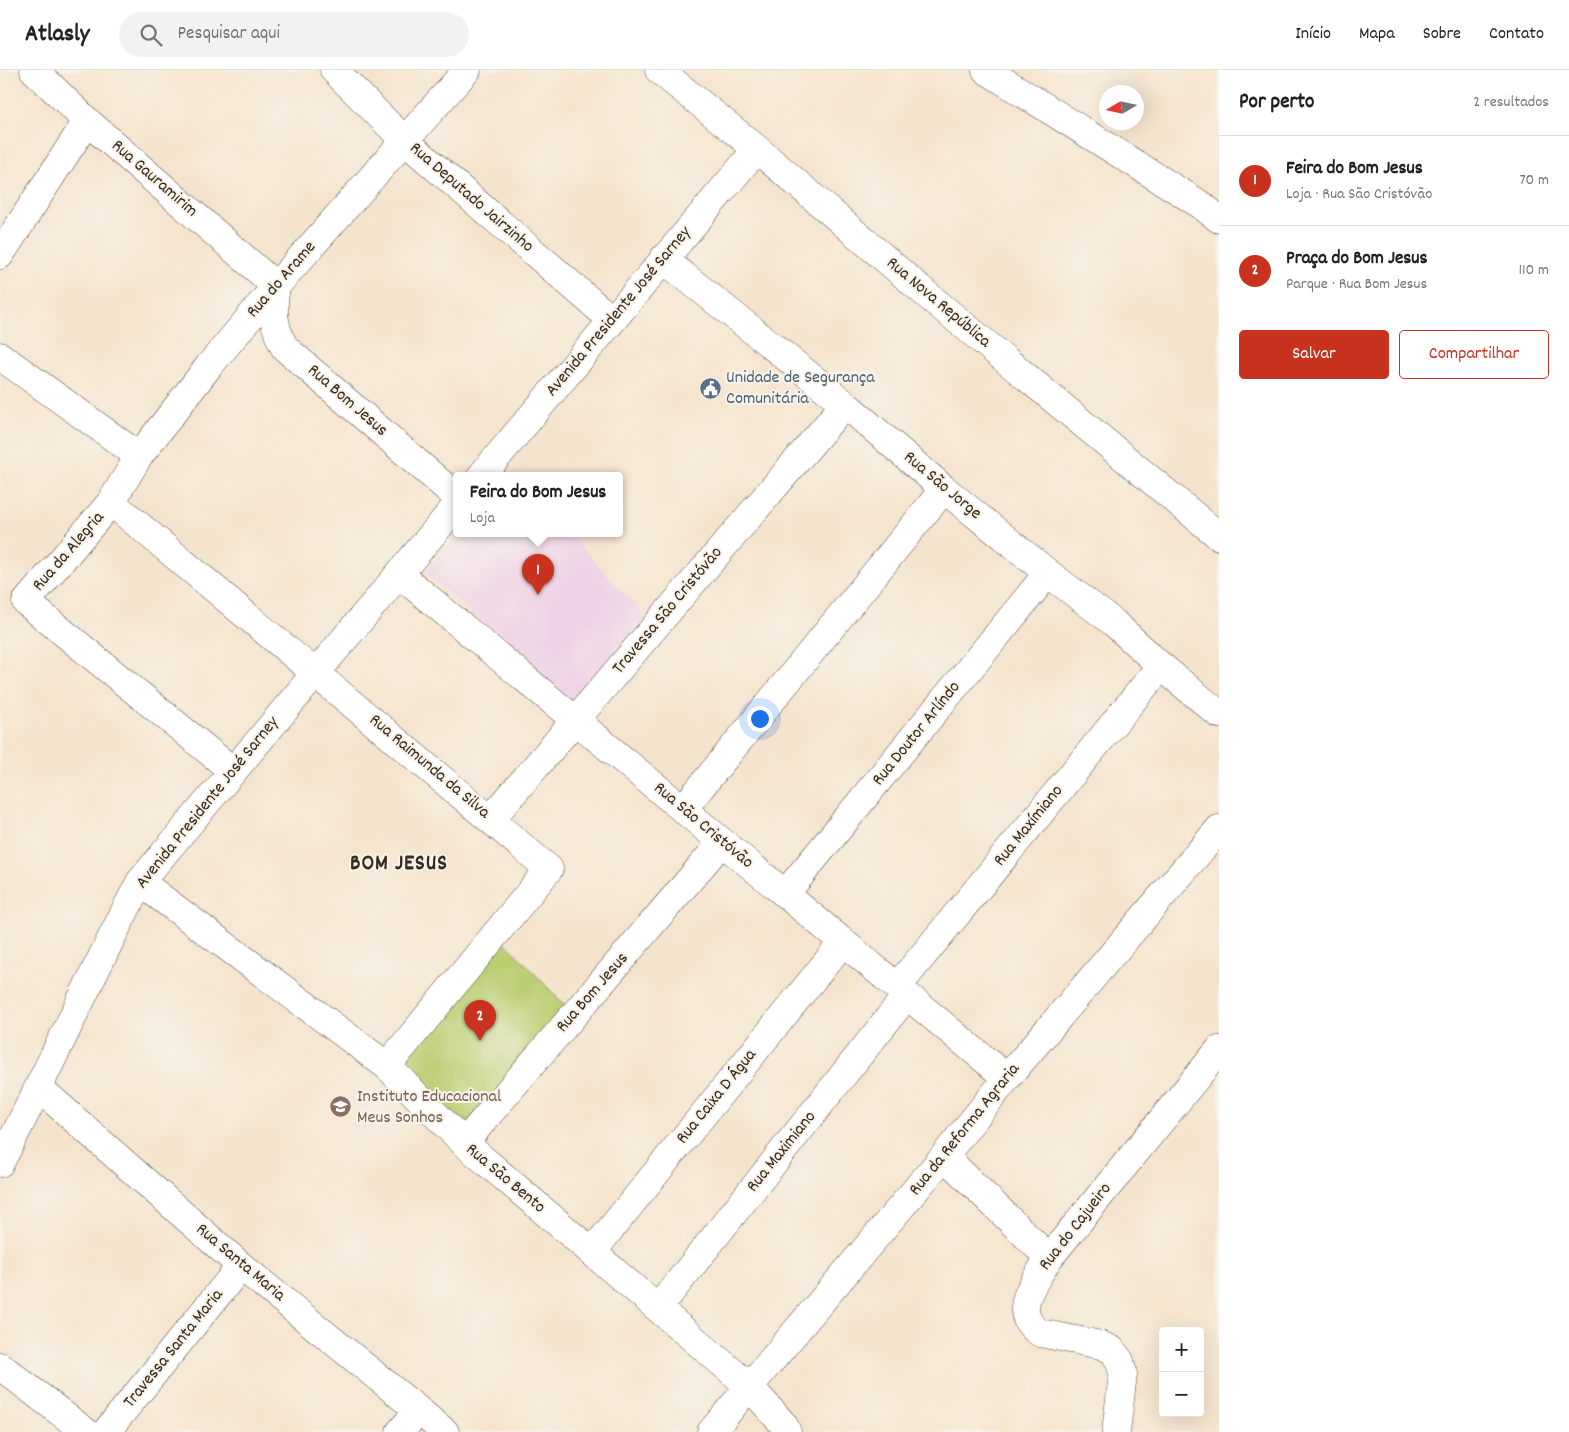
<!DOCTYPE html>
<html lang="pt">
<meta charset="utf-8">
<style>
:root{--surface:#fff;--page:#f2f2f2;--text:#222;--muted:#767676;--line:#e0e0e0;--accent:#c8321e}
body{margin:0;font-family:Dekko,sans-serif;background:var(--page);color:var(--text)}
.controls{position:absolute;right:15px;bottom:15px;display:grid;overflow:hidden;border-radius:5px;box-shadow:0 5px 20px #0002}
.controls button{width:45px;height:45px;display:grid;place-items:center;padding:0;border:0;border-bottom:1px solid var(--line);background:var(--surface);color:var(--text);font:25px sans-serif}
.compass{position:absolute;left:1099px;top:15px;width:45px;height:45px;border-radius:50%;background:var(--surface);box-shadow:0 5px 20px #0002;rotate:261deg}
.you{position:absolute;left:759px;top:648px;width:18px;height:18px;margin:-12px;border:4px solid #fff;border-radius:50%;background:#1a73e8;box-shadow:0 0 0 8px #1a73e833}
.badge{display:grid;place-items:center;width:32px;height:32px;border-radius:50%;background:var(--accent);color:#fff;font-size:16px;font-weight:700}
.pin{position:absolute;translate:-50% -41px;filter:drop-shadow(0 1px 2px #0008)}
.pin::after{content:'';position:absolute;top:26px;width:18px;height:15px;background:inherit;clip-path:polygon(0 0,100% 0,50% 100%)}
.popup{position:absolute;left:453px;top:402px;width:170px;height:65px;box-sizing:border-box;display:grid;place-content:center;border-radius:5px;background:var(--surface);filter:drop-shadow(0 1px 4px #0005);font-size:16px;white-space:nowrap;color:var(--muted)}
.popup b{font-size:19px;color:var(--text)}
.popup::after{content:'';position:absolute;left:50%;top:100%;margin-left:-10px;border:10px solid transparent;border-top-color:var(--surface)}
.list{margin:0;padding:0;list-style:none}
h2{display:flex;justify-content:space-between;align-items:center;height:65px;margin:0;padding:0 20px;font-size:21px}
h2 small{font-size:16px;font-weight:400;color:var(--muted)}
.list li{display:grid;grid-template-columns:32px 1fr auto;gap:15px;align-items:center;box-sizing:border-box;height:90px;padding:0 20px;border-top:1px solid var(--line)}
.list b{display:block;font-size:19px;white-space:nowrap}
.list p{margin:0;font-size:16px;white-space:nowrap;color:var(--muted)}
.list em{font-size:16px;font-style:normal;color:var(--muted)}
.actions{display:flex;gap:10px;padding:15px 20px}
.actions a{flex:1;padding:11px 0;border:1px solid var(--accent);border-radius:5px;text-align:center;font-size:18px;color:var(--accent)}
.actions .main{background:var(--accent);color:#fff}
.icon{flex:none;width:28px;height:28px;fill:none;stroke:currentColor;stroke-width:2;stroke-linecap:round;stroke-linejoin:round}
.map{position:relative;flex:none;width:1219px;height:1362px;overflow:hidden}
header{display:flex;align-items:center;gap:30px;box-sizing:border-box;height:70px;padding:0 25px;background:var(--surface);border-bottom:1px solid var(--line)}
header strong{font-size:24px}
nav{display:flex;gap:28px;margin-inline-start:auto;font-size:18px}
.search{width:350px;height:45px;background:var(--page);display:flex;align-items:center;gap:12px;box-sizing:border-box;padding:0 18px;border-radius:28px;color:var(--muted);font-size:19px}
main{display:flex}
aside{flex:1;background:var(--surface)}
.map>svg:first-child{display:block}
.built{fill:#eed0e7}
.green{fill:#bbce72;stroke:#7b7c48}
.lines{fill:none;stroke-linecap:round;stroke-linejoin:round}
.minor-casing{stroke:#574638;stroke-width:29}
.major-casing{stroke:#574638;stroke-width:29}
.minor{stroke:#fff;stroke-width:28}
.major{stroke:#fff;stroke-width:28}
.labels{text-anchor:middle;dominant-baseline:central;stroke-width:4;stroke-linejoin:round;paint-order:stroke}
.street-label{font-size:18px;fill:#3b2a1e;stroke:#f7f3e8}
.service-label{font-size:18px;fill:#4e5e75;stroke:#f7f3e8;text-anchor:start}
.education-label{font-size:18px;fill:#785e54;stroke:#f7f3e8;text-anchor:start}
.district-label{font-size:22px;font-weight:bold;letter-spacing:1px;fill:#3b2a1e;stroke:#f7f3e8}
</style>
<header>
<strong>Atlasly</strong>
<div class="search"><svg class="icon" aria-label="search" viewBox="0 0 24 24"><circle cx="10" cy="10" r="6"/><path d="M15 15l6 6"/></svg>Pesquisar aqui</div>
<nav><a>Início</a><a>Mapa</a><a>Sobre</a><a>Contato</a></nav>
</header>
<main>
<div class="map">
<svg width="1219" height="1362" viewBox="0 0 1219 1362">
<rect width="100%" height="100%" fill="#f7f3e8"/>
<filter id="ink" filterUnits="userSpaceOnUse"><feTurbulence type="fractalNoise" baseFrequency=".02" numOctaves="2"/><feDisplacementMap in="SourceGraphic" scale="10" xChannelSelector="R" yChannelSelector="G"/><feConvolveMatrix kernelMatrix="1 2 1 2 8 2 1 2 1" color-interpolation-filters="sRGB"/></filter>
<filter id="wash" filterUnits="userSpaceOnUse"><feTurbulence type="fractalNoise" baseFrequency=".0096" numOctaves="4" result="noise"/><feDisplacementMap in="SourceGraphic" scale="20" xChannelSelector="R" yChannelSelector="G"/><feGaussianBlur stdDeviation="1.12" result="paint"/><feColorMatrix in="noise" values="0 0 0 0 0 0 0 0 0 0 0 0 0 0 0 0 0 1.4 0 .05"/><feComposite in="paint" operator="in"/></filter>
<g filter="url(#wash)">
<rect width="100%" height="100%" fill="#f5e4cd"/>
<path class="built" d="M457,464h113l76,84 -73,85 -148,-130z"/>
<path class="green" d="M496,863l78,82 -110,128 -77,-77z"/>
</g>
<g filter="url(#ink)">
<g class="lines">
<defs>
<path id="minor" d="M334,0l70,70 208,180
M659,0l98,79 175,150 287,237
M986,0l215,135 18,14
M0,185l87,-134
M663,189l182,145 99,85 104,84 66,50 47,43 58,48
M276,216c-4,24 -3,41 9,62l172,149
M0,286l139,100
M481,406l276,-327
M111,432l438,367 -162,197
M399,504l608,504
M233,701l-207,-169 85,-100 28,-46 70,-90 67,-80
M683,739l261,-320
M491,749l354,-415
M140,812l247,184 77,77 286,244 34,38 3,7
M785,824l263,-321
M897,917l264,-321
M39,1018l202,178 204,166
M464,1073l258,-301
M944,1086l105,102
M0,1093c49,-93 91,-188 140,-281l317,-377
M592,1182l251,-310
M658,1238l249,-313
M0,1296l86,66
M106,1362l135,-166
M400,1362l18,-21
M711,1362l233,-276 63,-78 212,-249
M1116,1362l7,-58 -3,-13 -8,-11 -11,-5 -61,-12c-32,-21 -5,-51 9,-75l170,-208"/>
<path id="major" d="M34,0l53,51 189,165 191,-216"/>
</defs>
<use href="#minor" class="minor-casing"/>
<use href="#major" class="major-casing"/>
<use href="#minor" class="minor"/>
<use href="#major" class="major"/>
</g>
</g>
<defs>
<symbol id="civic-disc" viewBox="-11 -11 22 22"><circle r="9.5" fill="#5c6f8a" stroke="#f7f3e8"/><path d="M-.6-6.5H3V-4.5H.6V-3L4-1V1h2V6H-6V1h2V-1L-.6-3ZM-1.2 2.5V6h2.4V2.5Z" fill="#fff"/></symbol>
<symbol id="school-disc" viewBox="-11 -11 22 22"><circle r="9.5" fill="#8d6e63" stroke="#f7f3e8"/><path d="M0-5L7-2L0 1L-7-2ZM-4 1L0 2.5L4 1V4Q0 6-4 4Z" fill="#fff"/></symbol>
</defs>
<g fill-rule="evenodd">
<use href="#civic-disc" x="698" y="306" width="25" height="25"/>
<use href="#school-disc" x="328" y="1024" width="25" height="25"/>
</g>
<g class="labels">
<g class="street-label">
<text transform="translate(154 109) rotate(41)">Rua Gauramirim</text>
<text transform="translate(471 128) rotate(41)">Rua Deputado Jairzinho</text>
<text transform="translate(282 210) rotate(-49)">Rua do Arame</text>
<text transform="translate(938 233) rotate(40)">Rua Nova República</text>
<text transform="translate(619 242) rotate(-50)">Avenida Presidente José Sarney</text>
<text transform="translate(347 331) rotate(41)">Rua Bom Jesus</text>
<text transform="translate(942 416) rotate(40)">Rua São Jorge</text>
<text transform="translate(69 482) rotate(-49)">Rua da Alegria</text>
<text transform="translate(668 541) rotate(-50)">Travessa São Cristóvão</text>
<text transform="translate(917 664) rotate(-51)">Rua Doutor Arlíndo</text>
<text transform="translate(429 697) rotate(40)">Rua Raimunda da Silva</text>
<text transform="translate(208 733) rotate(-51)">Avenida Presidente José Sarney</text>
<text transform="translate(703 756) rotate(40)">Rua São Cristóvão</text>
<text transform="translate(1029 756) rotate(-51)">Rua Maxímiano</text>
<text transform="translate(593 923) rotate(-49)">Rua Bom Jesus</text>
<text transform="translate(717 1027) rotate(-51)">Rua Caixa D Água</text>
<text transform="translate(965 1060) rotate(-51)">Rua da Reforma Agraria</text>
<text transform="translate(782 1082) rotate(-51)">Rua Maximiano</text>
<text transform="translate(505 1109) rotate(40)">Rua São Bento</text>
<text transform="translate(1076 1157) rotate(-52)">Rua do Cajueiro</text>
<text transform="translate(240 1193) rotate(40)">Rua Santa Maria</text>
<text transform="translate(174 1279) rotate(-51)">Travessa Santa Maria</text>
</g>
<g class="service-label">
<text x="726" y="308">Unidade de Segurança<tspan x="726" dy="21">Comunitária</tspan></text>
</g>
<g class="education-label">
<text x="357" y="1027">Instituto Educacional<tspan x="357" dy="21">Meus Sonhos</tspan></text>
</g>
<g class="district-label">
<text x="399" y="794">BOM JESUS</text>
</g>
</g>
</svg>
<div class="controls">
<button>+</button>
<button>−</button>
</div>
<svg class="compass" viewBox="-18 -18 36 36"><path d="M0-13l5 13h-10z" fill="#e53935"/><path d="M0 13l5-13h-10z" fill="#767676"/></svg>
<div class="you"></div>
<div class="pin badge" style="left:538px;top:525px">1</div>
<div class="popup"><b>Feira do Bom Jesus</b>Loja</div>
<div class="pin badge" style="left:480px;top:971px">2</div>
</div>
<aside>
<h2>Por perto<small>2 resultados</small></h2>
<ul class="list">
<li><span class="badge">1</span><div><b>Feira do Bom Jesus</b><p>Loja · Rua São Cristóvão</p></div><em>70 m</em></li>
<li><span class="badge">2</span><div><b>Praça do Bom Jesus</b><p>Parque · Rua Bom Jesus</p></div><em>110 m</em></li>
</ul>
<div class="actions"><a class="main">Salvar</a><a>Compartilhar</a></div>
</aside>
</main>
